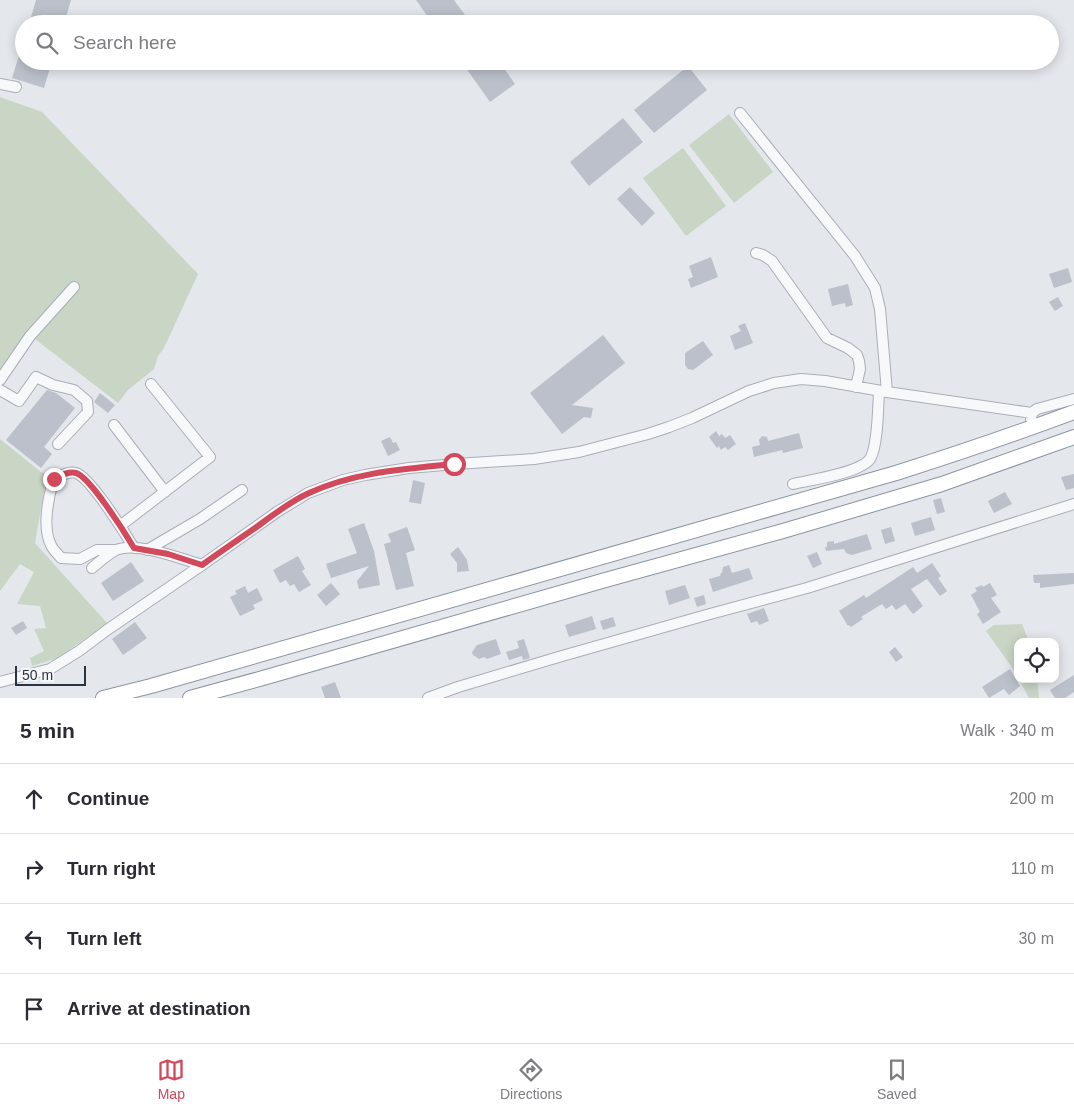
<!DOCTYPE html>
<meta charset="utf-8">
<style>
:root{--surface:#fff;--page:#f2f2f3;--text:#2b2b33;--muted:#7c7c81;--line:#e1e1e2;--accent:#d1495b}
body{margin:0;font-family:Helvetica,sans-serif;background:var(--page);color:var(--text)}
.controls{position:absolute;right:15px;bottom:15px;display:grid;overflow:hidden;border-radius:10px;box-shadow:0 2px 12px #0003}
.controls button{width:45px;height:45px;display:grid;place-items:center;padding:0;border:0;border-bottom:1px solid var(--line);background:var(--surface);color:var(--text);font:25px sans-serif}
.scale{position:absolute;left:15px;bottom:12px;width:71px;box-sizing:border-box;padding-left:5px;border:2px solid #2b3445;border-top:0;font-size:14px;line-height:18px;white-space:nowrap;color:#2b3445;-webkit-text-stroke:4px #f4f6f9;paint-order:stroke}
.stop{position:absolute;width:15px;height:15px;margin:-11px;border:4px solid #d1495b;border-radius:50%;background:#fff}
.stop.end{background:#d1495b;border-color:#fff;box-shadow:0 1px 5px #0008}
.list{margin:0;padding:0;list-style:none}
h2{display:flex;justify-content:space-between;align-items:center;height:65px;margin:0;padding:0 20px;font-size:21px}
h2 small{font-size:16px;font-weight:400;color:var(--muted)}
.list li{display:grid;grid-template-columns:32px 1fr auto;gap:15px;align-items:center;box-sizing:border-box;height:70px;padding:0 20px;border-top:1px solid var(--line)}
.list b{display:block;font-size:19px;white-space:nowrap}
.list em{font-size:16px;font-style:normal;color:var(--muted)}
.icon{flex:none;width:28px;height:28px;fill:none;stroke:currentColor;stroke-width:2;stroke-linecap:round;stroke-linejoin:round}
.map{position:relative;flex:none;width:1074px;height:698px;overflow:hidden}
.search{position:absolute;background:var(--surface);box-shadow:0 2px 12px #0003;left:15px;right:15px;top:15px;height:55px;display:flex;align-items:center;gap:12px;box-sizing:border-box;padding:0 18px;border-radius:28px;color:var(--muted);font-size:19px}
.sheet{height:345px;background:var(--surface)}
nav{display:flex;justify-content:space-around;align-items:center;box-sizing:border-box;height:70px;border-top:1px solid var(--line);background:var(--surface);font-size:14px;color:var(--muted)}
nav a{display:grid;justify-items:center;gap:2px}
nav .on{color:var(--accent)}
.map>svg:first-child{display:block}
.green{fill:#c9d6c5}
.building{fill:#bbc0ca}
.lines{fill:none;stroke-linecap:round;stroke-linejoin:round}
.minor-casing{stroke:#a9aeb7;stroke-width:12}
.highway-casing{stroke:#8b94a3;stroke-width:16}
.minor{stroke:#f7f8fa;stroke-width:10}
.highway{stroke:#fff;stroke-width:14}
.route{stroke:#d1495b;stroke-width:6}
</style>
<div class="map">
<svg width="1074" height="698" viewBox="0 0 1074 698">
<rect width="100%" height="100%" fill="#e4e7ec"/>
<path class="green" d="M0,97l42,15 156,162 -34,74 -6,8 -4,13 -26,21 -10,13 -83,-64 -16,19 -19,34z
M729,114l44,58 -39,31 -45,-58z
M683,148l43,58 -40,30 -43,-58z
M0,439l41,33 6,2 -12,69 72,80 -49,35 -26,8 -2,-8 14,-7 -10,-22 12,-1 -6,-22 -23,-2 17,-32 -14,-8 -20,27z
M1022,624l7,18h-11v35l-7,-11 -25,-35 8,-6z
M1019,679h18l2,19h-10z"/>
<path class="building" d="M36,0h35l-7,24h-35z
M416,0h38l14,19 -7,5h-28z
M22,46l2,1v14h28l-8,27 -32,-10z
M461,61h38l16,23 -25,18z
M688,66l19,24 -53,43 -20,-23z
M623,118l20,24 -54,44 -19,-24z
M630,187l25,26 -13,13 -25,-27z
M711,257l7,20 -27,11 -3,-9 5,-2 -4,-11z
M1068,268l4,14 -18,6 -5,-14z
M848,284l5,21 -7,2 -1,-4 -13,3 -4,-17z
M1058,297l5,9 -8,5 -6,-9z
M745,323l8,20 -18,7 -5,-14 11,-5 -3,-5z
M603,335l22,28 -53,42 21,3 -2,10 -7,-1 -22,17 -32,-41z
M703,341l10,14 -20,15 -5,-1 -3,-4v-12z
M47,390l9,3 19,15 -31,39 8,7 -11,14 -35,-28z
M100,393l15,12 -7,8 -14,-11z
M716,431l3,5 3,-2 3,4 5,-3 6,9 -8,6 -3,-3 -4,3 -2,-4 -2,2 -8,-11z
M799,433l4,15 -20,5 -1,-3 -28,7 -2,-10 8,-2 -1,-5 3,-4 5,1 1,4z
M390,437l3,6 3,-1 4,8 -12,6 -7,-15z
M1074,474v14l-8,2 -5,-13z
M413,480l12,3 -4,21 -12,-2z
M1005,492l7,12 -18,9 -6,-12z
M941,498l4,14 -8,2 -4,-14z
M931,517l4,13 -20,6 -4,-13z
M364,523l10,28 6,34 -21,4 -2,-8 12,-15 -38,12 -5,-14 31,-11 -9,-24z
M407,527l8,23 -9,3 8,33 -18,4 -12,-46 7,-2 -3,-8z
M891,527l4,14 -10,3 -4,-14z
M867,534l5,15 -20,6 -6,-2 -2,-4 -18,2 -1,-4h2v-5l7,-1v3z
M458,547l9,13 2,11 -12,1v-9l-7,-9z
M817,552l5,12 -9,4 -6,-12z
M298,556l7,13 -3,2 9,14 -12,7 -5,-8 -4,2 -4,-6 -6,3 -7,-13z
M131,562l13,19 -31,20 -12,-18z
M932,563l9,13 -3,2 9,13 -7,5 -13,-17 -16,10 12,17 -10,8 -8,-10 -9,6 -4,-5 -6,4 -4,-5 -21,13 2,2 -12,8 -2,-2 -1,1 -9,-15 25,-16 2,3 9,-6 38,-25 4,6z
M729,565l3,8 17,-5 4,11 -40,13 -4,-13 11,-3 1,-3h1l1,-6z
M1074,573v11l-34,4v-5h-6l-1,-8z
M331,583l9,11 -14,12 -9,-11z
M990,583l7,12 -6,3 10,14 -18,12 -6,-10 3,-2 -9,-17 6,-4 -2,-3 7,-3 1,2z
M685,585l5,13 -21,7 -4,-14z
M245,586l3,7 9,-5 6,12 -10,5 2,4 -15,7 -10,-19 7,-3 -2,-3z
M704,595l2,9 -9,3 -3,-9z
M764,608l5,13 -10,4 -2,-4 -6,2 -4,-9z
M592,616l4,13 -27,8 -4,-12z
M613,617l3,9 -13,4 -3,-9z
M23,621l4,7 -11,7 -5,-7z
M135,622l12,16 -24,17 -11,-16z
M496,639l5,15 -14,5 -3,-2 -5,2 -6,-4 -1,-3 5,-7z
M524,639l6,19 -7,2 -1,-4 -13,4 -3,-8 13,-4 -2,-7z
M895,647l8,10 -7,5 -7,-10z
M1010,669l10,17 -11,9 -5,-6 -15,9 -7,-11z
M1074,675v17l-9,6h-10l-5,-8z
M335,682l6,16h-16l-4,-11z"/>
<g class="lines">
<defs>
<path id="minor" d="M0,84l16,3
M740,113l115,143 20,32 5,21 7,83
M756,253l7,2 9,6 55,77 21,10 9,7 2,6 1,8 -4,18
M0,380l30,-44 44,-49
M0,390l19,11 17,-24 17,8 21,5 13,11 1,11 -30,32
M1031,419l1,-6 5,-4 37,-10
M114,425l51,67
M793,484c17,-4 67,-11 77,-25 8,-13 8,-51 9,-68
M120,526l90,-69 -59,-73
M116,550h-19l-17,9 -19,-1c-3,-4 -8,-8 -10,-13 -9,-17 -3,-48 3,-66 6,-3 14,-8 22,-6 14,4 49,60 58,75
M147,550l53,-31 42,-29
M92,568c7,-6 14,-12 22,-17 20,-11 67,8 88,14
M0,682l50,-13 29,-18 28,-21 95,-65 75,-53 31,-19 35,-13 22,-5 44,-7 47,-4 78,-5 45,-7 69,-18 21,-7 23,-9 57,-27 25,-8 27,-4 24,2 62,11 145,21
M428,698l30,-11 104,-31 148,-42 97,-26 267,-84"/>
<path id="highway" d="M103,698l48,-12 745,-213c60,-19 119,-39 178,-61
M190,698l73,-20 346,-99 174,-48 159,-47 132,-47"/>
</defs>
<use href="#minor" class="minor-casing"/>
<use href="#highway" class="highway-casing"/>
<use href="#minor" class="minor"/>
<use href="#highway" class="highway"/>
</g>
<g class="lines">
<path class="route" d="M54,479c6,-3 14,-8 22,-6 14,4 49,60 58,75l34,6 34,11c18,-13 37,-26 56,-39 16,-12 33,-25 51,-33 45,-21 96,-24 145,-29"/>
</g>
</svg>
<div class="controls">
<button><svg class="icon" aria-label="locate" viewBox="0 0 24 24"><circle cx="12" cy="12" r="6"/><path d="M12 2v4M12 18v4M2 12h4M18 12h4"/></svg></button>
</div>
<div class="scale">50 m</div>
<div class="stop" style="left:454px;top:464px"></div>
<div class="stop end" style="left:54px;top:479px"></div>
<div class="search"><svg class="icon" aria-label="search" viewBox="0 0 24 24"><circle cx="10" cy="10" r="6"/><path d="M15 15l6 6"/></svg>Search here</div>
</div>
<section class="sheet">
<h2>5 min<small>Walk · 340 m</small></h2>
<ul class="list">
<li><svg class="icon" aria-label="ahead" viewBox="0 0 24 24"><path d="M12 20V5M6 11l6-6 6 6"/></svg><div><b>Continue</b></div><em>200 m</em></li>
<li><svg class="icon" aria-label="right" viewBox="0 0 24 24"><path d="M7 20v-9h11M14 6l5 5-5 5"/></svg><div><b>Turn right</b></div><em>110 m</em></li>
<li><svg class="icon" aria-label="left" viewBox="0 0 24 24"><path d="M17 20v-9H6M10 6l-5 5 5 5"/></svg><div><b>Turn left</b></div><em>30 m</em></li>
<li><svg class="icon" aria-label="arrive" viewBox="0 0 24 24"><path d="M6 21V4h12l-3 4 3 4H6"/></svg><div><b>Arrive at destination</b></div></li>
</ul>
</section>
<nav>
<a class="on"><svg class="icon" aria-label="map" viewBox="0 0 24 24"><path d="M3 6l6-2 6 2 6-2v14l-6 2-6-2-6 2zM9 4v14M15 6v14"/></svg>Map</a>
<a><svg class="icon" aria-label="directions" viewBox="0 0 24 24"><path d="M12 3l9 9-9 9-9-9zM9 14v-3h6M13 9l2 2-2 2"/></svg>Directions</a>
<a><svg class="icon" aria-label="saved" viewBox="0 0 24 24"><path d="M7 4h10v16l-5-4-5 4z"/></svg>Saved</a>
</nav>
